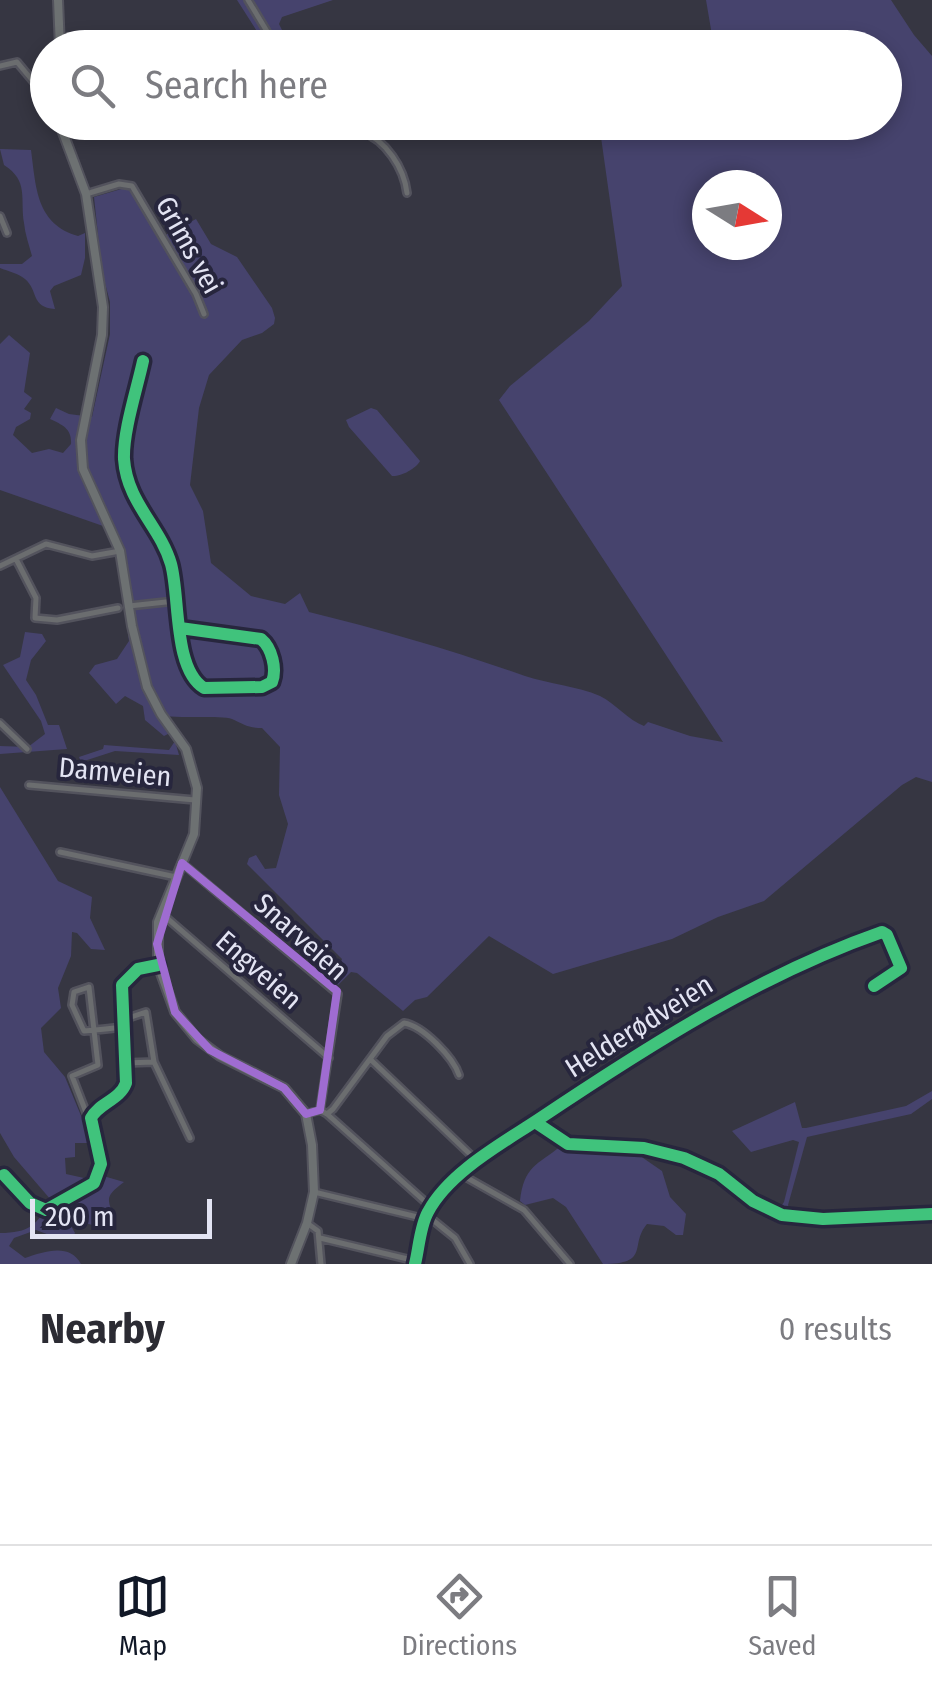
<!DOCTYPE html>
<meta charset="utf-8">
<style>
:root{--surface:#fff;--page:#f7f7f7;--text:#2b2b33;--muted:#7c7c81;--line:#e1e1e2;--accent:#111827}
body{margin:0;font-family:"Fira Sans Condensed",sans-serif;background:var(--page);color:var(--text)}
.compass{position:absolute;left:692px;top:170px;width:90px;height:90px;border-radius:50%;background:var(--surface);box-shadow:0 5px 15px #0003;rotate:101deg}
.scale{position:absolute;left:30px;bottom:25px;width:182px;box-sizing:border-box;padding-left:10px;border:5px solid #e3e4f3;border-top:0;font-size:28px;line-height:35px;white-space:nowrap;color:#e3e4f3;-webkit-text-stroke:8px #27263d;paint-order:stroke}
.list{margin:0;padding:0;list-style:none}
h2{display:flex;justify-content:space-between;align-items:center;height:130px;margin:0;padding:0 40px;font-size:42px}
h2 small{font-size:32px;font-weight:400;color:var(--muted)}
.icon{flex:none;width:55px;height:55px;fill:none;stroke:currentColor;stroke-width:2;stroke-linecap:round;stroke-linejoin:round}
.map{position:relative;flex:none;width:932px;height:1264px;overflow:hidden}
.search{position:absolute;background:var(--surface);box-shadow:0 5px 15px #0003;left:30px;right:30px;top:30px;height:110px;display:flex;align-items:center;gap:25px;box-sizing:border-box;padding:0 35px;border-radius:55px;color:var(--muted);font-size:38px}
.sheet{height:280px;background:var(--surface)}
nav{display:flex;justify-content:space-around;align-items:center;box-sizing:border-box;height:140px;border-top:2px solid var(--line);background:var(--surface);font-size:28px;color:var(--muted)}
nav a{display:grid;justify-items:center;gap:5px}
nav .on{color:var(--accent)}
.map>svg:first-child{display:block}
.green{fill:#46436d;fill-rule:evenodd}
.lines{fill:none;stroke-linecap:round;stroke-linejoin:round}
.street-casing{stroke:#53535d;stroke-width:10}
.secondary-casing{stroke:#53535d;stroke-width:12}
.street{stroke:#6b6d6f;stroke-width:5}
.secondary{stroke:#6d7172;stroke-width:8}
.cycleway-casing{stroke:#27263d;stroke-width:19}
.cycleway{stroke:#40c37c;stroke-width:12}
.marked{fill:none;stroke:#9f6cd1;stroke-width:8;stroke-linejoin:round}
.labels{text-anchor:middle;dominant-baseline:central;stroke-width:8;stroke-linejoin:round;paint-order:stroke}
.street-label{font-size:28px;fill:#e3e4f3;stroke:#27263d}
</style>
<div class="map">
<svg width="932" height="1264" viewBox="0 0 932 1264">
<rect width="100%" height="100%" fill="#363642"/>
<path class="green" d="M237,0h96l-51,17 -3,7 12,24 -24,-1z
M706,0h185l23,35 18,21v726l-16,-5 -14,8 -138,116 -46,16 -46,22 -119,35 -64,-38 -62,61 -12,3 -12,11 -46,-38 -6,-1 -13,13 -3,-4 7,-22 -95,-95 2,-6 7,-3 9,14 11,-1 12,-44 -9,-29 1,-48 -18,-19c-14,0 -19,-4 -30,-9 -11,-4 -55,0 -74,-4l12,18 -6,3 -19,-16 -2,-14 -18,-10 -9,8 -27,-31 6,-8 22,-6 12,-18 -12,-84 -14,-31 -103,-36v-146l9,-9 21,18 -6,39 8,6 -8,11 7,4 -1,6 -14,8 -3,8 19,18 17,-4 14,4 8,-9c1,-15 -8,-19 -21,-25l6,-11 13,6 23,3 18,-83v-32l-8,-30 -8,-75 41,-12 27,52 34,-18 15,25 26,13 35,51 3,10 -1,6 -12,9 -20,7 -33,35 -10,33 -9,77 13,26 8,52 40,33 34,8 15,-11 9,19c74,18 145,39 216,64 24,8 52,10 75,20 16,8 28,24 44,30l4,-4 42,14 33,6 -224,-342 11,-14 79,-65 33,-35 -23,-163 285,-1v-74l-170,-1zM707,185h60v60h-60z
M0,149l31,1c5,37 5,74 47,86l7,-3v25l-4,17 -27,11 -4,5 5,18c-25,-2 -16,-18 -30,-30 -6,-5 -17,-8 -25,-11v-4h22l10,-8c-3,-11 -7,-22 -8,-33 -4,-25 5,-42 -20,-58z
M371,408l6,2 43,51c-4,8 -20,16 -28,15l-43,-49 -3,-7z
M25,632l17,2 4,7 -15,19 -5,20 10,15 12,30h11l8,24 -67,5v-8l28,1 17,-13 -4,-13 -38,-56 17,-8z
M175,741l4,14 -64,-4 -34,11 -2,-5 24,-8 1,-4 65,5z
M0,787l58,94 34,16 -2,21 15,32 -14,-1 -14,-16 -5,-1 -1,24 -13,32 3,20 -20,20 3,24 21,25 19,46 4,20h-13v14l-10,1 1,16 18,4 9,-5 31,9c-21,16 -16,16 -9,40l-2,4 -11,2 -36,-11 9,16 -4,6h-11l-24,-9 -22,8 -5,8 16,12c20,-7 45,-15 56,6h-81v-31c29,0 37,-8 51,-33l-37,-43 -14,-24z
M932,1091v8l-21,15 -104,23 -19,68 3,8 -13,-2 6,-9 15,-60 -6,-2 -42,12 -19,-21 63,-29 7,26h4l100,-22z
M561,1146l15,4 57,1 29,20 8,26 16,17 -3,21h-7l-12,-9 -17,-2c-18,21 4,40 -44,40l-37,-57 -13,-9 -28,7 -5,-4c4,-35 17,-36 41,-55z"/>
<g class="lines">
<defs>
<path id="street" d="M248,0l29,48
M0,66l17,-4 31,37
M322,122c12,9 26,4 39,9 25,9 43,37 46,62
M86,194l33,-10 13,2 64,108 8,20
M0,216l7,17
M143,361c-6,28 -20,70 -19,98 3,44 36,67 47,105 9,32 2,105 33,124l58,-1 10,-5c5,-13 0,-34 -11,-43l-81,-11
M16,559l20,39 -1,20 22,2 61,-12
M0,566l46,-22 46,12 28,-5
M129,606l46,-5
M0,723l27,26
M29,785l166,15
M60,852l116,25
M182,863l156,131 -18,116 -14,4
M161,913l168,145
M122,1020l24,-8 8,50 36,76
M370,1059l106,101
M125,1063l29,-1
M320,1110l7,4 6,-5 54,-73 17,-13c19,3 49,34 55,52
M327,1114l104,93
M89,1120l-17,-44 26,-11 -9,-78 -15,5 -2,13 12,26c13,-1 25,-2 38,-4
M535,1122l33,22 76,4 40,10 35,16 34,27 29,14 41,4 109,-5
M4,1175l26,28 16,7 48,-27 7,-19 -10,-46c8,-15 29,-18 35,-35l-4,-98 16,-16 20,-4
M462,1175l62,35 46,54
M314,1192l120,29 21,17 15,26
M307,1223l11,8 3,33
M320,1238l96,23
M415,1264c4,-16 5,-38 13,-52 21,-40 75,-69 111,-93 109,-73 220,-144 343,-187l5,3 14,33 -27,18"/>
<path id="secondary" d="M58,0l2,48
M59,122l27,72 17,113 -1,28 -21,105 2,29 37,82 12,75 15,61 14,27 25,35 11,39 -3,46 -36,88v43l17,47 22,27 23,17 64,32 22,26 6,31 2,47 -7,31 -16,41"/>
</defs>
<use href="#street" class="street-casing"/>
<use href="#secondary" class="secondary-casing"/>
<use href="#street" class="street"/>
<use href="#secondary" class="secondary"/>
<defs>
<path id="cycleway" d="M143,361c-6,28 -20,70 -19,98 3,44 36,67 47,105 9,32 2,105 33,124l58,-1 10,-5c5,-13 0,-34 -11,-43l-81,-11
M535,1122l33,22 76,4 40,10 35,16 34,27 29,14 41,4 109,-5
M4,1175l26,28 16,7 48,-27 7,-19 -10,-46c8,-15 29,-18 35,-35l-4,-98 16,-16 20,-4
M415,1264c4,-16 5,-38 13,-52 21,-40 75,-69 111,-93 109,-73 220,-144 343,-187l5,3 14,33 -27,18"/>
</defs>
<use href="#cycleway" class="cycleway-casing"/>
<use href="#cycleway" class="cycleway"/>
</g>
<path class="marked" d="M182,863l155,128 -17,119 -14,4 -22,-26 -74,-38 -35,-38 -18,-68z"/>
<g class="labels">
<g class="street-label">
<text transform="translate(189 245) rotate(61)">Grims vei</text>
<text transform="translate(115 772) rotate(5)">Damveien</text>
<text transform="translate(301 937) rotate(42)">Snarveien</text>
<text transform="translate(259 970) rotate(41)">Engveien</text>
<text transform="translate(639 1026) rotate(-32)">Helderødveien</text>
</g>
</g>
</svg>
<svg class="compass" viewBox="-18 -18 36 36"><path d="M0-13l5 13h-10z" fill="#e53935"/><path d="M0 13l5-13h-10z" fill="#7c7c81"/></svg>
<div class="scale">200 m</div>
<div class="search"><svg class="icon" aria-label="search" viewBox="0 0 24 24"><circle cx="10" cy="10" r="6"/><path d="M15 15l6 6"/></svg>Search here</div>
</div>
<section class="sheet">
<h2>Nearby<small>0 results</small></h2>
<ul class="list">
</ul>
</section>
<nav>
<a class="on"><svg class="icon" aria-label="map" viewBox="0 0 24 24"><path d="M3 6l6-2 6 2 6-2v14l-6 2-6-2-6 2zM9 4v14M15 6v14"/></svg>Map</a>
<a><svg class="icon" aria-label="directions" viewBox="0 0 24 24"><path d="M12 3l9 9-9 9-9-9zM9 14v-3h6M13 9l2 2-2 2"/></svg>Directions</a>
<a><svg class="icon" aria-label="saved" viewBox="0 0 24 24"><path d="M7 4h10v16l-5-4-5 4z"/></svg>Saved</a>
</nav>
